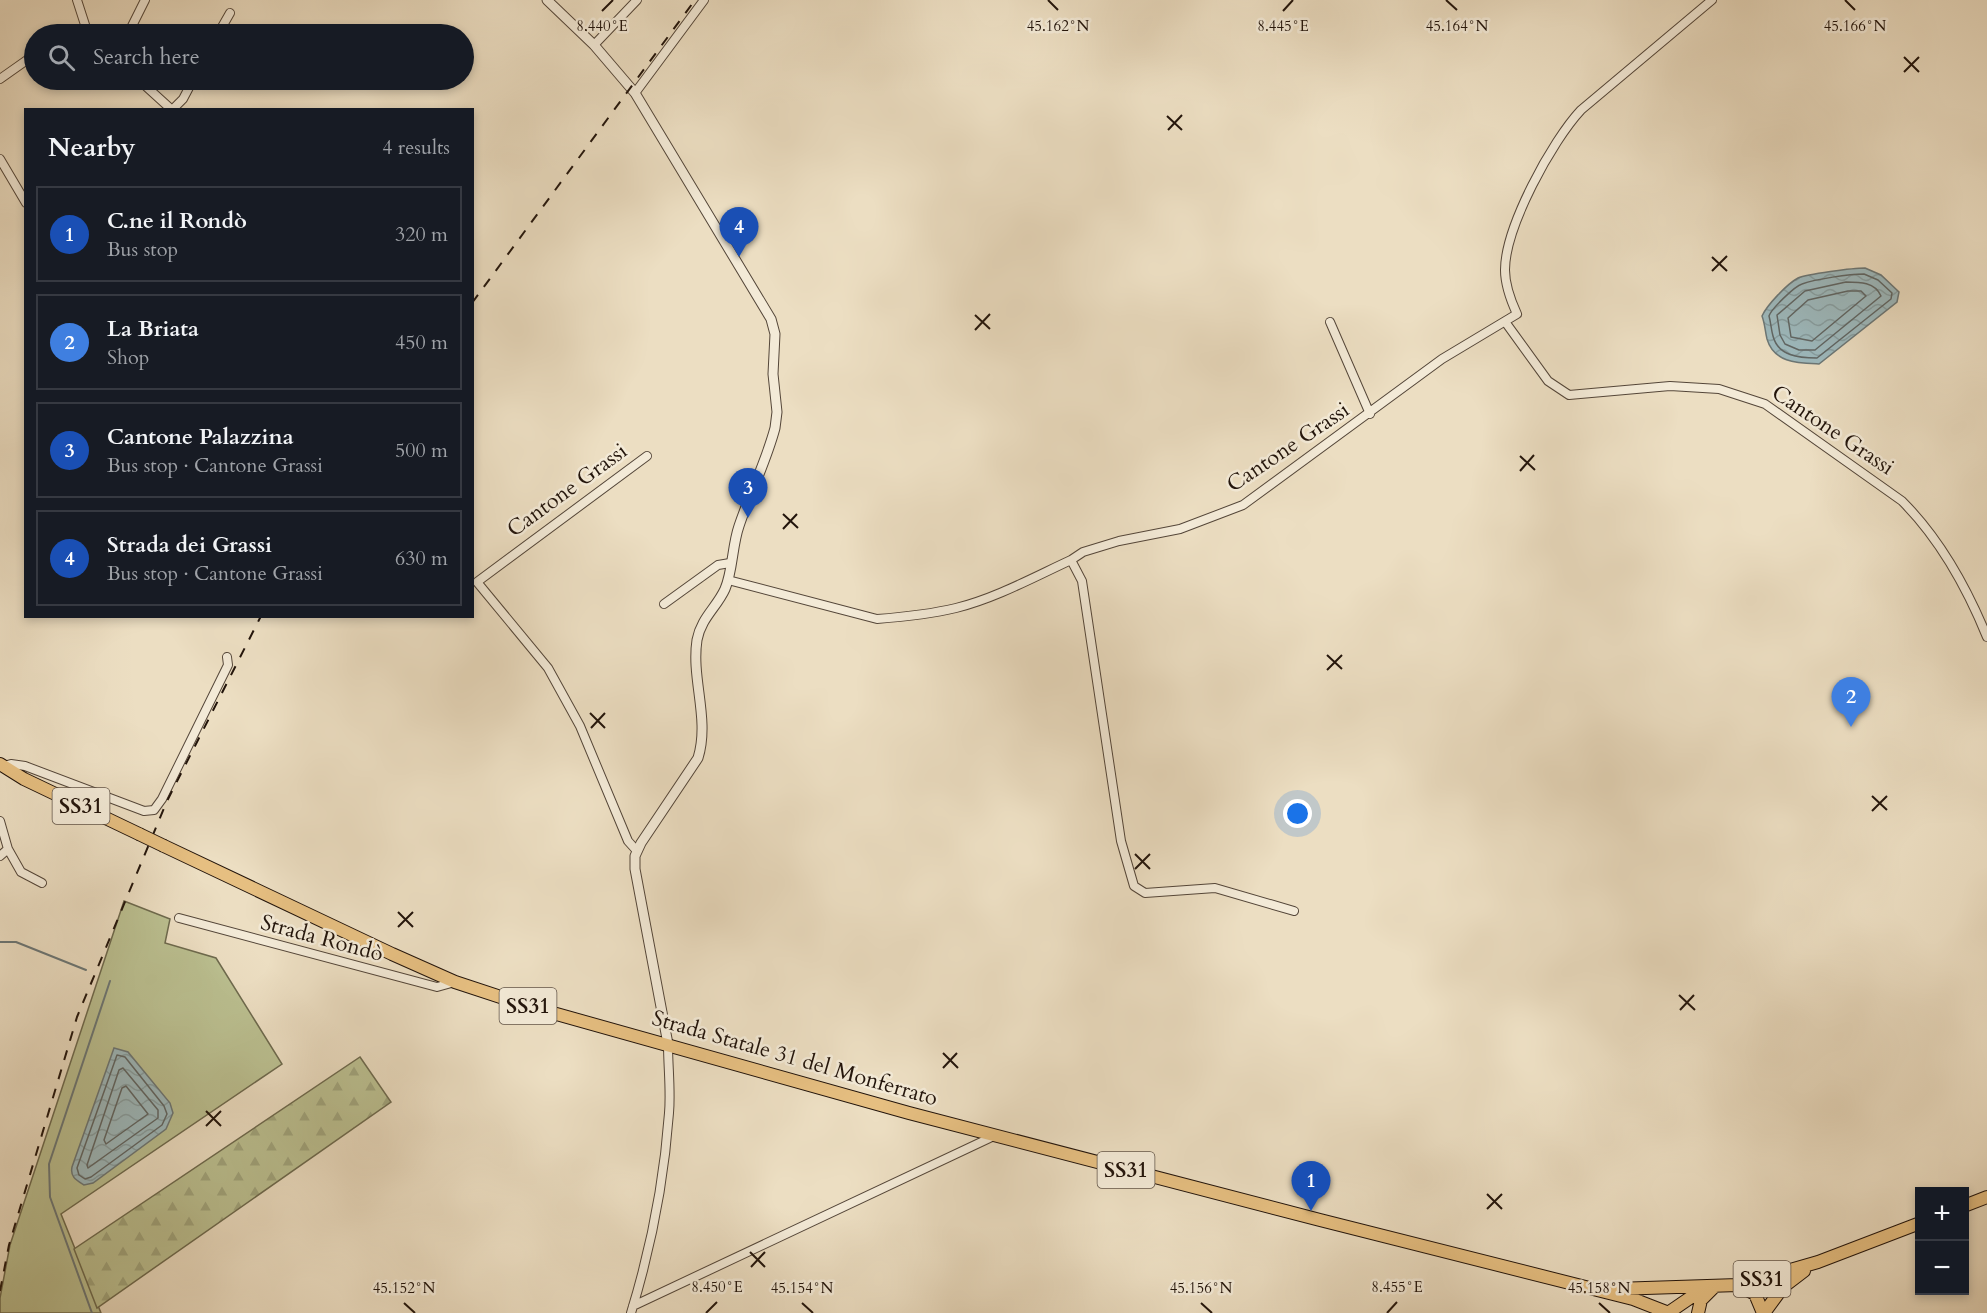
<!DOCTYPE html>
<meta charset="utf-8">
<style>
:root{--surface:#171b24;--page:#20242c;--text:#f1f3f6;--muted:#9ea1a6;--line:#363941;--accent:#db2777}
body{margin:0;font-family:Cardo,serif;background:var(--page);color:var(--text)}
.controls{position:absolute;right:18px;bottom:18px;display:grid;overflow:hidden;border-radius:0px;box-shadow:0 3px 9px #0003}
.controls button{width:54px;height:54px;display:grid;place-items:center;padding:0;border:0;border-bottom:2px solid var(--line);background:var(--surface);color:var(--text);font:30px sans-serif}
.you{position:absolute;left:1298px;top:814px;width:21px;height:21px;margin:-15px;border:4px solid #fff;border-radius:50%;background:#1a73e8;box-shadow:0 0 0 9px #1a73e833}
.badge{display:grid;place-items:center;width:39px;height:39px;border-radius:50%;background:var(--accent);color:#fff;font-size:20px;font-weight:700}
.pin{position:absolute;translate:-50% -50px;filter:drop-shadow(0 2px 3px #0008)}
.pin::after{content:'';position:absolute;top:32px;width:21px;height:18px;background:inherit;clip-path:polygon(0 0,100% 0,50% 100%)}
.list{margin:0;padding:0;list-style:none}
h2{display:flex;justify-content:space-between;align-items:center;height:78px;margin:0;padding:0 24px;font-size:26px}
h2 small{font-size:20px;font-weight:400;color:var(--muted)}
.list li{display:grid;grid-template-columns:39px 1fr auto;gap:18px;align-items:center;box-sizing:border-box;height:96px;margin:0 12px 12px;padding:0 12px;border:2px solid var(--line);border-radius:0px}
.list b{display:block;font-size:22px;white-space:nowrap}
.list p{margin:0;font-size:20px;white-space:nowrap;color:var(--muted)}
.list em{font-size:20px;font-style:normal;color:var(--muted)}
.icon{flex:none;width:33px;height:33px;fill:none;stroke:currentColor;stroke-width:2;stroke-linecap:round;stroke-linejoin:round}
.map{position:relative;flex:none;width:1987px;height:1313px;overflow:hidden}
.search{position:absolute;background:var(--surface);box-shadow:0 3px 9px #0003;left:24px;top:24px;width:450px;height:66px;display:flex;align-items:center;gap:15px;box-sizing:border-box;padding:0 21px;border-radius:33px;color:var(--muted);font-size:22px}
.panel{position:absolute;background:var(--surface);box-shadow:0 3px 9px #0003;left:24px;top:108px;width:450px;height:510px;border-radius:0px}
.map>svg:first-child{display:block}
.green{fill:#bbc091;stroke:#6e6a4e;stroke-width:1.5}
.forest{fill:url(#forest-firs);stroke:#6e6a4e;stroke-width:1.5}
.water{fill:url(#water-waves);stroke:#6c7776;stroke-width:1.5}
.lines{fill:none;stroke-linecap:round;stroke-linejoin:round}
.shore{stroke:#606664;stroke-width:1.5}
.stream{stroke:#6c7776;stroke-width:2}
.minor-casing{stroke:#544639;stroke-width:10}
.tertiary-casing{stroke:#544639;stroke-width:11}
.primary-casing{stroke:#22140b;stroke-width:14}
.minor{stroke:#f3ead7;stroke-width:8}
.tertiary{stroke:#f3ead7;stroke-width:9}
.primary{stroke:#e6bf81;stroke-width:12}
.rail{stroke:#22140b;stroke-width:2;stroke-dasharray:10 10;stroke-linecap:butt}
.primary-bridge-casing{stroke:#22140b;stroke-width:14;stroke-linecap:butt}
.primary-bridge{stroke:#e6bf81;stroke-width:12}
.ticks{fill:none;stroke:#22140b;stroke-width:2}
.labels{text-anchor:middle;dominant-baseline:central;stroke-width:5;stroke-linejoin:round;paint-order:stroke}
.shield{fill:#f3ead7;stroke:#615448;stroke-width:1.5}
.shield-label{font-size:21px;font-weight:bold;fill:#22140b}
.street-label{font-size:22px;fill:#22140b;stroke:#f3ead7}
.ticks-label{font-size:15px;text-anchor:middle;fill:#22140b;stroke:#f3ead7;stroke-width:5;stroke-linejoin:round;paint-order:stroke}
</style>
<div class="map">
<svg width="1987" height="1313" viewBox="0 0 1987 1313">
<defs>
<pattern id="forest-firs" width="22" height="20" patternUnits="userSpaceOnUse" patternTransform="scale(1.5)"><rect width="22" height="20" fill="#bbc091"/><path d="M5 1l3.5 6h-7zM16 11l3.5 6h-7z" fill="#a0a47c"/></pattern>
<pattern id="water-waves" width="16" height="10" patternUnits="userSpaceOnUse" patternTransform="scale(1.5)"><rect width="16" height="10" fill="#9db9bd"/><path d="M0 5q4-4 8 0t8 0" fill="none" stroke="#879ea1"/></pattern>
</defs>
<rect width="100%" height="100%" fill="#ecdec2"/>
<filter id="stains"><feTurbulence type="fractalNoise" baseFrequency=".00333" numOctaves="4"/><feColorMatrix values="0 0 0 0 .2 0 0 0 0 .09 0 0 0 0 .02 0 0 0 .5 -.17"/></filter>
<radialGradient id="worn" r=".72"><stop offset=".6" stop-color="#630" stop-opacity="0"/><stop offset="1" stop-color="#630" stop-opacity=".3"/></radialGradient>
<path class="green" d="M124,901l46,18 -5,24 51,15 66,106 -221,150 40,99h-101v-15l10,-53z"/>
<path class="forest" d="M360,1057l31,45 -294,206 -23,-59z"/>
<path class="water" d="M1865,268l16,7 18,17 -2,10 -78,62c-21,-1 -45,-1 -52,-25 -2,-8 -2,-15 -5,-23 5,-11 25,-32 36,-38 9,-4 55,-10 67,-10z
M114,1048l14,4 42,51 3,10 -7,16 -73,54 -9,2c-8,-5 -14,-8 -12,-18z"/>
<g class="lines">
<path class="shore" d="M1864,274l14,6 14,13 -1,6 -74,59c-18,0 -39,-2 -44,-22 -2,-7 -2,-13 -4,-20 2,-7 26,-30 33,-32 14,-5 47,-10 62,-10z
M1846,282c14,0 29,0 35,14l-66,54h-16l-14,-6 -5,-9 -3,-20 28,-24z
M1848,291h13l5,5 -54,45 -21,-4 -3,-19 20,-18z
M117,1055l8,2 39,49 3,8 -5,11 -71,52 -6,2 -6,-4 -2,-7z
M123,1068l35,42v8l-70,50 -1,-3 32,-95z
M126,1086l22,28 -42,30 -2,-4 18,-52z"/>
<path class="stream" d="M0,942h16l70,28
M92,1313l-42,-116 -1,-33 61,-183"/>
<defs>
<path id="minor" d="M77,0l11,34
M128,34l17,-34
M218,34l12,-21
M594,45l43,-45
M0,79l34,-24
M139,80l33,30
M635,93l69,-93
M172,110l11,-11 10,-19
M0,159l26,44
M1330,322l40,92
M1506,323l42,58 21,14 101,-9 49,3 46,15 137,97c37,37 65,87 85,136
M1071,560l11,21 39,260 13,45 11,7 70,-5 79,23
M728,580l149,39c26,-2 54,-5 79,-11 40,-10 78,-31 115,-48l12,-8 36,-11 61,-12 63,-24 199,-146 75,-45c-6,-13 -12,-29 -12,-44 0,-43 47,-129 76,-160l131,-110
M664,604l54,-39 12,-2
M1,767l10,-3 14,2 119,45 10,-1 8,-11 66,-134 -1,-8
M0,821l8,28 -8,7
M8,849l13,23 21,11
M637,851l-9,-10 -48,-115 -32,-58 -71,-86 170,-126
M179,918l258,69 18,-5
M633,1306l361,-170
M631,1313c20,-65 33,-131 38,-200 2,-22 -1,-46 -1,-69"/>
<path id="tertiary" d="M547,0l47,45 41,48 136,226 4,15 -2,40 4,38 -2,16c-9,34 -25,65 -36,98 -7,20 -6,44 -14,63 -8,18 -24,29 -28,51 -6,39 13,79 1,118l-57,85 -6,13v13l33,175"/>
<path id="primary" d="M0,764l24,15 115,55
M164,846l228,108 63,28 73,24 381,107 411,107 313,79 36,14
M1964,1206l23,-9
M1738,1285l17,9 8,19
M1615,1289l123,-4 80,-23 102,-39
M1668,1313l35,-24
M1698,1313l3,-13 12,-12
M1764,1313l19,-26 21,-16"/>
</defs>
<use href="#minor" class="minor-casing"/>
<use href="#tertiary" class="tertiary-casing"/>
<use href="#primary" class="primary-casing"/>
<use href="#minor" class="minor"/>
<use href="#tertiary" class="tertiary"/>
<use href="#primary" class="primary"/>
<path class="rail" d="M472,303l223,-303
M0,1291l9,-46 68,-228 90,-216 94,-185"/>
<defs>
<path id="primary-bridge" d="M139,834l25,12"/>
</defs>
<use href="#primary-bridge" class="primary-bridge-casing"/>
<use href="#primary-bridge" class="primary-bridge"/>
</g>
<path class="ticks" d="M1048,0l10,10M1446,0l11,10M1845,0l10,10M602,11l11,-11M1283,11l10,-11M1904,57l15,15M1904,72l15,-15M1167,116l15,14M1168,130l14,-15M1712,257l15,14M1712,271l15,-15M975,315l15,14M975,330l15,-16M1520,456l15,14M1520,471l14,-16M783,514l15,14M783,529l14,-15M1327,655l15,14M1327,670l15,-15M590,713l15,15M591,728l14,-15M1872,796l15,14M1872,811l15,-15M1135,854l15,15M1135,869l15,-15M398,912l15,15M398,927l15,-15M1679,995l16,15M1680,1010l14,-15M943,1053l15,15M943,1068l14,-15M206,1111l15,15M206,1126l15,-15M1487,1194l15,15M1487,1209l15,-15M750,1252l15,15M751,1267l14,-15M404,1303l11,10M802,1303l11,10M1201,1303l11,10M1599,1303l11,10M706,1313l11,-11M1387,1313l10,-11"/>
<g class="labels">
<g class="shield">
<rect x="52.5" y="788" width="57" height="36" rx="4.5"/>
<rect x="499.5" y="988" width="57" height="36" rx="4.5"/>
<rect x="1097.5" y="1152" width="57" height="36" rx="4.5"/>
<rect x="1733.5" y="1261" width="57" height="36" rx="4.5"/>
</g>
<g class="shield-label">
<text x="81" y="806">SS31</text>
<text x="528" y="1006">SS31</text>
<text x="1126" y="1170">SS31</text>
<text x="1762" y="1279">SS31</text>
</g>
<g class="street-label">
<text transform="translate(1833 430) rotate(34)">Cantone Grassi</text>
<text transform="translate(1288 447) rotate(-34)">Cantone Grassi</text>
<text transform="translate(567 490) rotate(-36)">Cantone Grassi</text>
<text transform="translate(322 938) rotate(15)">Strada Rondò</text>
<text transform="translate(795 1058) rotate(16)">Strada Statale 31 del Monferrato</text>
</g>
</g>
<g class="ticks-label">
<text x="1855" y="31">45.166°N</text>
<text x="1058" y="31">45.162°N</text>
<text x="1457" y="31">45.164°N</text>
<text x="602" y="31">8.440°E</text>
<text x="1283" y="31">8.445°E</text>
<text x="717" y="1292">8.450°E</text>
<text x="1397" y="1292">8.455°E</text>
<text x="404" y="1293">45.152°N</text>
<text x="802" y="1293">45.154°N</text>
<text x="1201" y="1293">45.156°N</text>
<text x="1599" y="1293">45.158°N</text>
</g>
<rect width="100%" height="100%" filter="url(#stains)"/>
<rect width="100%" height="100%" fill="url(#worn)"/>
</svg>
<div class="controls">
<button>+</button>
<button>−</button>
</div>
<div class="you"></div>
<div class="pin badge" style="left:1311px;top:1211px;background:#1a4fb4">1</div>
<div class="pin badge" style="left:1851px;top:727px;background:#3f7fe0">2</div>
<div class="pin badge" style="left:748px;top:518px;background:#1a4fb4">3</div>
<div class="pin badge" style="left:739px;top:257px;background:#1a4fb4">4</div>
<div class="search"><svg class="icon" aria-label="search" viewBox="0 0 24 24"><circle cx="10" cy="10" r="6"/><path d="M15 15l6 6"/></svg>Search here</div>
<section class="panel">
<h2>Nearby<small>4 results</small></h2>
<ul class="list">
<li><span class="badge" style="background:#1a4fb4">1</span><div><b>C.ne il Rondò</b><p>Bus stop</p></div><em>320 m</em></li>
<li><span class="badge" style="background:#3f7fe0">2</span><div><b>La Briata</b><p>Shop</p></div><em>450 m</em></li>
<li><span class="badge" style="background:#1a4fb4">3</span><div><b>Cantone Palazzina</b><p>Bus stop · Cantone Grassi</p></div><em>500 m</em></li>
<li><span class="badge" style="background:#1a4fb4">4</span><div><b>Strada dei Grassi</b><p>Bus stop · Cantone Grassi</p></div><em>630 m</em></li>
</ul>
</section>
</div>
